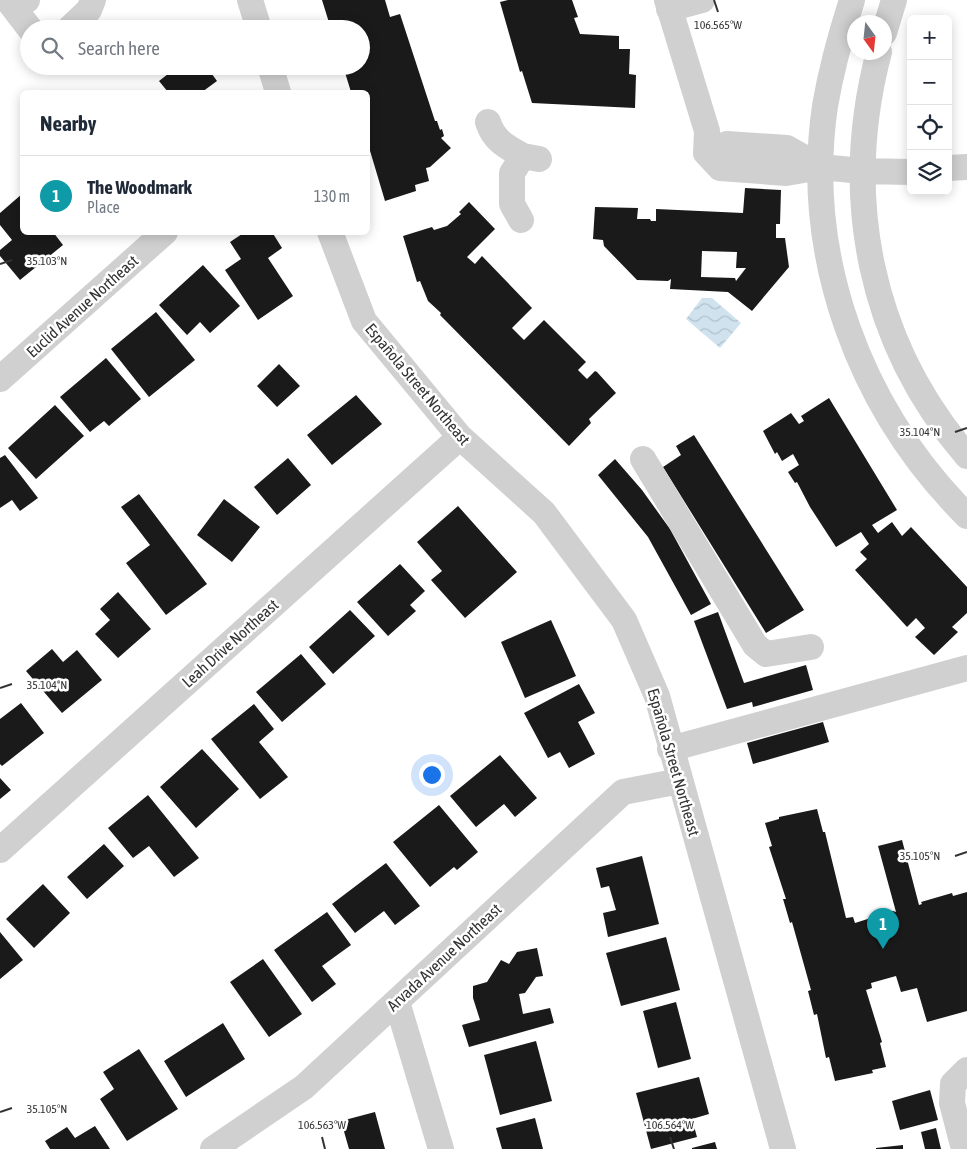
<!DOCTYPE html>
<meta charset="utf-8">
<style>
:root{--surface:#fff;--page:#f2f2f3;--text:#1f2937;--muted:#747a83;--line:#e0e1e3;--accent:#d93025}
body{margin:0;font-family:"Asap Condensed",sans-serif;background:var(--page);color:var(--text)}
.controls{position:absolute;right:15px;top:15px;display:grid;overflow:hidden;border-radius:8px;box-shadow:0 2px 12px #0003}
.controls button{width:45px;height:45px;display:grid;place-items:center;padding:0;border:0;border-bottom:1px solid var(--line);background:var(--surface);color:var(--text);font:25px sans-serif}
.compass{position:absolute;left:847px;top:15px;width:45px;height:45px;border-radius:50%;background:var(--surface);box-shadow:0 2px 12px #0003;rotate:165deg}
.you{position:absolute;left:431px;top:774px;width:18px;height:18px;margin:-12px;border:4px solid #fff;border-radius:50%;background:#1a73e8;box-shadow:0 0 0 8px #1a73e833}
.badge{display:grid;place-items:center;width:32px;height:32px;border-radius:50%;background:var(--accent);color:#fff;font-size:16px;font-weight:700}
.pin{position:absolute;translate:-50% -41px;filter:drop-shadow(0 1px 2px #0008)}
.pin::after{content:'';position:absolute;top:26px;width:18px;height:15px;background:inherit;clip-path:polygon(0 0,100% 0,50% 100%)}
.list{margin:0;padding:0;list-style:none}
h2{display:flex;justify-content:space-between;align-items:center;height:65px;margin:0;padding:0 20px;font-size:21px}
h2 small{font-size:16px;font-weight:400;color:var(--muted)}
.list li{display:grid;grid-template-columns:32px 1fr auto;gap:15px;align-items:center;box-sizing:border-box;height:80px;padding:0 20px;border-top:1px solid var(--line)}
.list b{display:block;font-size:19px;white-space:nowrap}
.list p{margin:0;font-size:16px;white-space:nowrap;color:var(--muted)}
.list em{font-size:16px;font-style:normal;color:var(--muted)}
.icon{flex:none;width:28px;height:28px;fill:none;stroke:currentColor;stroke-width:2;stroke-linecap:round;stroke-linejoin:round}
.map{position:relative;flex:none;width:967px;height:1149px;overflow:hidden}
.search{position:absolute;background:var(--surface);box-shadow:0 2px 12px #0003;left:20px;top:20px;width:350px;height:55px;display:flex;align-items:center;gap:12px;box-sizing:border-box;padding:0 18px;border-radius:28px;color:var(--muted);font-size:19px}
.panel{position:absolute;background:var(--surface);box-shadow:0 2px 12px #0003;left:20px;top:90px;width:350px;height:145px;border-radius:8px}
.map>svg:first-child{display:block}
.water{fill:url(#water-waves)}
.building{fill:#1a1a1a;fill-rule:evenodd}
.lines{fill:none;stroke-linecap:round;stroke-linejoin:round}
.minor{stroke:#d0d0d0;stroke-width:26}
.ticks{fill:none;stroke:#333;stroke-width:2}
.labels{text-anchor:middle;dominant-baseline:central;stroke-width:5;stroke-linejoin:round;paint-order:stroke}
.street-label{font-size:16px;fill:#333;stroke:#fff}
.ticks-label{font-size:12px;text-anchor:middle;fill:#333;stroke:#fff;stroke-width:5;stroke-linejoin:round;paint-order:stroke}
</style>
<div class="map">
<svg width="967" height="1149" viewBox="0 0 967 1149">
<defs>
<pattern id="water-waves" width="16" height="10" patternUnits="userSpaceOnUse" patternTransform="scale(1.25)"><rect width="16" height="10" fill="#cfe2ee"/><path d="M0 5q4-4 8 0t8 0" fill="none" stroke="#b2c2cd"/></pattern>
</defs>
<rect width="100%" height="100%" fill="#fff"/>
<path class="water" d="M702,298h10l29,25 -21,25 -34,-29z"/>
<path class="building" d="M322,0h63l5,17 10,-3 35,107h2l3,9 2,-1 2,7 -3,2 10,10 -21,19 -4,1 3,13 -14,4 1,6 -31,10 -17,-57v-52h-17l-8,-26h18v-37h-30z
M508,0h64l6,17 -4,1 6,16 39,2v13h11l-1,25 7,1 -1,33 -103,-5 -10,-32 -2,1 -20,-70z
M161,66h45l11,15 -15,11h-34l-9,-11 9,-7z
M745,188l36,2 -1,34h-4v14h9l4,29 -37,44 -24,-19 -58,-3 1,-10 -3,2 -31,-1 -33,-34 -1,-6 -10,-1 2,-32 43,1 -1,11h13l1,2h5v-12l87,4zM702,251l35,1 -1,16h10l-10,13 -1,-3 -34,-1z
M22,194v38h31l10,13 -43,35 -20,-24v-6l12,-10 -12,-15v-12z
M469,202l26,27 -28,28 8,7 7,-8 50,52 -20,20 12,12 20,-20 42,42 -8,8 9,9 8,-8 2,1 19,21 -27,26 2,4 -22,23 -129,-131 1,-2 -13,-12 -8,-20 -3,1 -14,-46 29,-9 2,3 13,-4 14,-12 -2,-2z
M245,232h27l10,16 -14,10 25,38 -35,24 -33,-50 16,-11 -11,-17z
M203,265l37,41 -30,27 -10,-11 -13,13 -28,-30z
M156,312l39,48 -46,37 -38,-48z
M106,358l35,41 -32,27 -5,-5 -14,11 -30,-35z
M279,364l21,22 -23,21 -20,-21z
M356,395l26,29 -50,41 -25,-30z
M829,398l68,112 -25,15 6,8 14,-11 10,14 9,-9 56,60v26l-15,14 6,5 -24,23 -19,-18 10,-9 -9,-10 -9,9 -52,-57 12,-11 -7,-7 9,-8 -8,-12 -25,15 -26,-40 -13,-25 -2,1 -7,-11 11,-7 -6,-11 -11,7 -5,-9 -2,2 -12,-23 28,-18 8,11 5,-3 -3,-5z
M55,405l29,31 -48,43 -28,-31z
M694,435l110,175 -38,23 -103,-166 18,-12 -5,-9z
M5,455l33,43 -18,13 -8,-11 -12,8v-50z
M288,458l23,27 -34,30 -23,-28z
M615,459l27,31 28,39 41,75 -20,11 -43,-78 -50,-62z
M139,494l68,90 -41,31 -40,-52 24,-18 -29,-38z
M224,499l36,28 -28,35 -35,-27z
M458,506l59,66 -52,46 -34,-38 11,-9 -25,-29z
M400,564l25,27 -15,14 6,6 -28,25 -31,-34z
M118,592l33,37 -33,29 -23,-24 15,-14 -10,-11z
M350,610l25,26 -42,38 -24,-27z
M718,612l26,71 62,-18 7,25 -60,17 -1,-5 -25,7 -33,-88z
M551,620l25,56 -51,22 -24,-56z
M52,649l11,13 14,-12 25,30 -40,33 -36,-42z
M301,654l25,30 -44,38 -26,-30z
M579,684l16,29 -17,9 17,32 -26,14 -9,-16 -12,6 -24,-45z
M21,703l23,30 -42,33 -2,-2v-45z
M254,704l20,25 -15,13 29,35 -28,22 -49,-60z
M823,722l6,20 -76,22 -6,-21z
M202,749l37,40 -43,39 -36,-41z
M500,755l37,43 -22,19 -11,-13 -28,23 -26,-31z
M0,778l11,12 -11,9z
M148,795l51,63 -25,19 -25,-31 -16,12 -25,-30z
M439,805l39,47 -21,18 -3,-3 -24,20 -37,-45z
M817,809l6,23h2l21,86 7,-1 2,6 38,-12 3,1 -18,-66 24,-6 17,65 3,-1 -1,-2 31,-9 1,3 14,-4v119l-40,11 -10,-34 -16,4 -5,-16 -25,7 1,5 -6,2 16,52 -2,1 6,24 -14,3 1,3 -38,8 -6,-24 -3,1 -9,-44 -3,1 -6,-24 3,-1 -19,-68 -2,1 -7,-24h3l-17,-52 3,-1 -7,-23 14,-4v-2z
M104,844l20,22 -37,33 -20,-22z
M642,856l17,68 -51,13 -5,-24 13,-3 -7,-24 -8,2 -5,-20z
M386,863l34,43 -25,19 -11,-14 -29,22 -23,-29z
M43,884l27,29 -36,35 -28,-29z
M327,912l24,33 -29,21 14,18 -24,18 -38,-52z
M0,932l23,28 -23,19z
M666,937l14,53 -59,16 -15,-53z
M537,948l6,28 -7,1 -11,16 -6,1 4,20 27,-6 4,15 -85,24 -7,-22 18,-5 -7,-22v-12l14,-4 14,-22 8,4 8,-12z
M263,959l39,55 -33,23 -39,-55z
M676,1002l15,57 -33,9 -15,-57z
M223,1023l22,36 -59,38 -22,-36z
M536,1041l16,60 -52,14 -16,-60z
M139,1049l39,60 -51,32 -27,-42 14,-10 -11,-17z
M699,1077l10,37 -17,5 5,18 -46,12 -15,-56z
M930,1090l8,30 -38,10 -8,-29z
M375,1112l10,37h-36l-8,-28z
M535,1118l8,31h-41l-6,-21z
M95,1126l15,23h-60l-5,-8 22,-14 8,11z
M936,1128l5,21h-16l-4,-17z
M715,1142l2,7h-25v-1z
M903,1145v4h-27v-1z"/>
<g class="lines">
<path class="minor" d="M27,0l-17,3 20,26
M250,0l9,29
M667,0l40,131 -1,22 14,15 66,5 35,-6 -34,-19 -60,-4 -21,9
M852,0c-11,34 -21,71 -27,106 -22,152 35,303 142,410
M669,9l33,-9
M69,29l20,-19 4,-10
M884,33l10,-33
M879,52c-38,144 -10,290 88,404
M270,66l8,26
M488,122c6,19 19,25 35,34
M821,167l41,4 49,1
M948,168l19,-1
M521,220l-9,-16v-31l11,-17 16,3
M330,232l34,89 96,116 84,76 80,107 33,76 126,453
M0,379l165,-147
M643,459l112,186 11,9 45,-7
M670,749l297,-81
M0,850l460,-413
M397,1002l44,147
M213,1149l91,-62 319,-295 57,-11
M964,1149l-12,-46 1,-19 14,-14"/>
</g>
<path class="ticks" d="M714,0l4,12M0,264l12,-4M955,432l12,-4M0,688l12,-4M955,856l12,-4M0,1112l12,-4M322,1137l3,12M670,1137l4,12"/>
<g class="labels">
<g class="street-label">
<text transform="translate(82 306) rotate(-42)">Euclid Avenue Northeast</text>
<text transform="translate(418 384) rotate(50)">Española Street Northeast</text>
<text transform="translate(230 643) rotate(-42)">Leah Drive Northeast</text>
<text transform="translate(674 762) rotate(74)">Española Street Northeast</text>
<text transform="translate(444 957) rotate(-43)">Arvada Avenue Northeast</text>
</g>
</g>
<g class="ticks-label">
<text x="718" y="29">106.565°W</text>
<text x="47" y="265">35.103°N</text>
<text x="920" y="436">35.104°N</text>
<text x="47" y="689">35.104°N</text>
<text x="920" y="860">35.105°N</text>
<text x="47" y="1113">35.105°N</text>
<text x="322" y="1129">106.563°W</text>
<text x="670" y="1129">106.564°W</text>
</g>
</svg>
<div class="controls">
<button>+</button>
<button>−</button>
<button><svg class="icon" aria-label="locate" viewBox="0 0 24 24"><circle cx="12" cy="12" r="6"/><path d="M12 2v4M12 18v4M2 12h4M18 12h4"/></svg></button>
<button><svg class="icon" aria-label="layers" viewBox="0 0 24 24"><path d="M12 4l9 5-9 5-9-5zM3 14l9 5 9-5"/></svg></button>
</div>
<svg class="compass" viewBox="-18 -18 36 36"><path d="M0-13l5 13h-10z" fill="#e53935"/><path d="M0 13l5-13h-10z" fill="#747a83"/></svg>
<div class="you"></div>
<div class="pin badge" style="left:883px;top:949px;background:#0f9aa8">1</div>
<div class="search"><svg class="icon" aria-label="search" viewBox="0 0 24 24"><circle cx="10" cy="10" r="6"/><path d="M15 15l6 6"/></svg>Search here</div>
<section class="panel">
<h2>Nearby<small></small></h2>
<ul class="list">
<li><span class="badge" style="background:#0f9aa8">1</span><div><b>The Woodmark</b><p>Place</p></div><em>130 m</em></li>
</ul>
</section>
</div>
